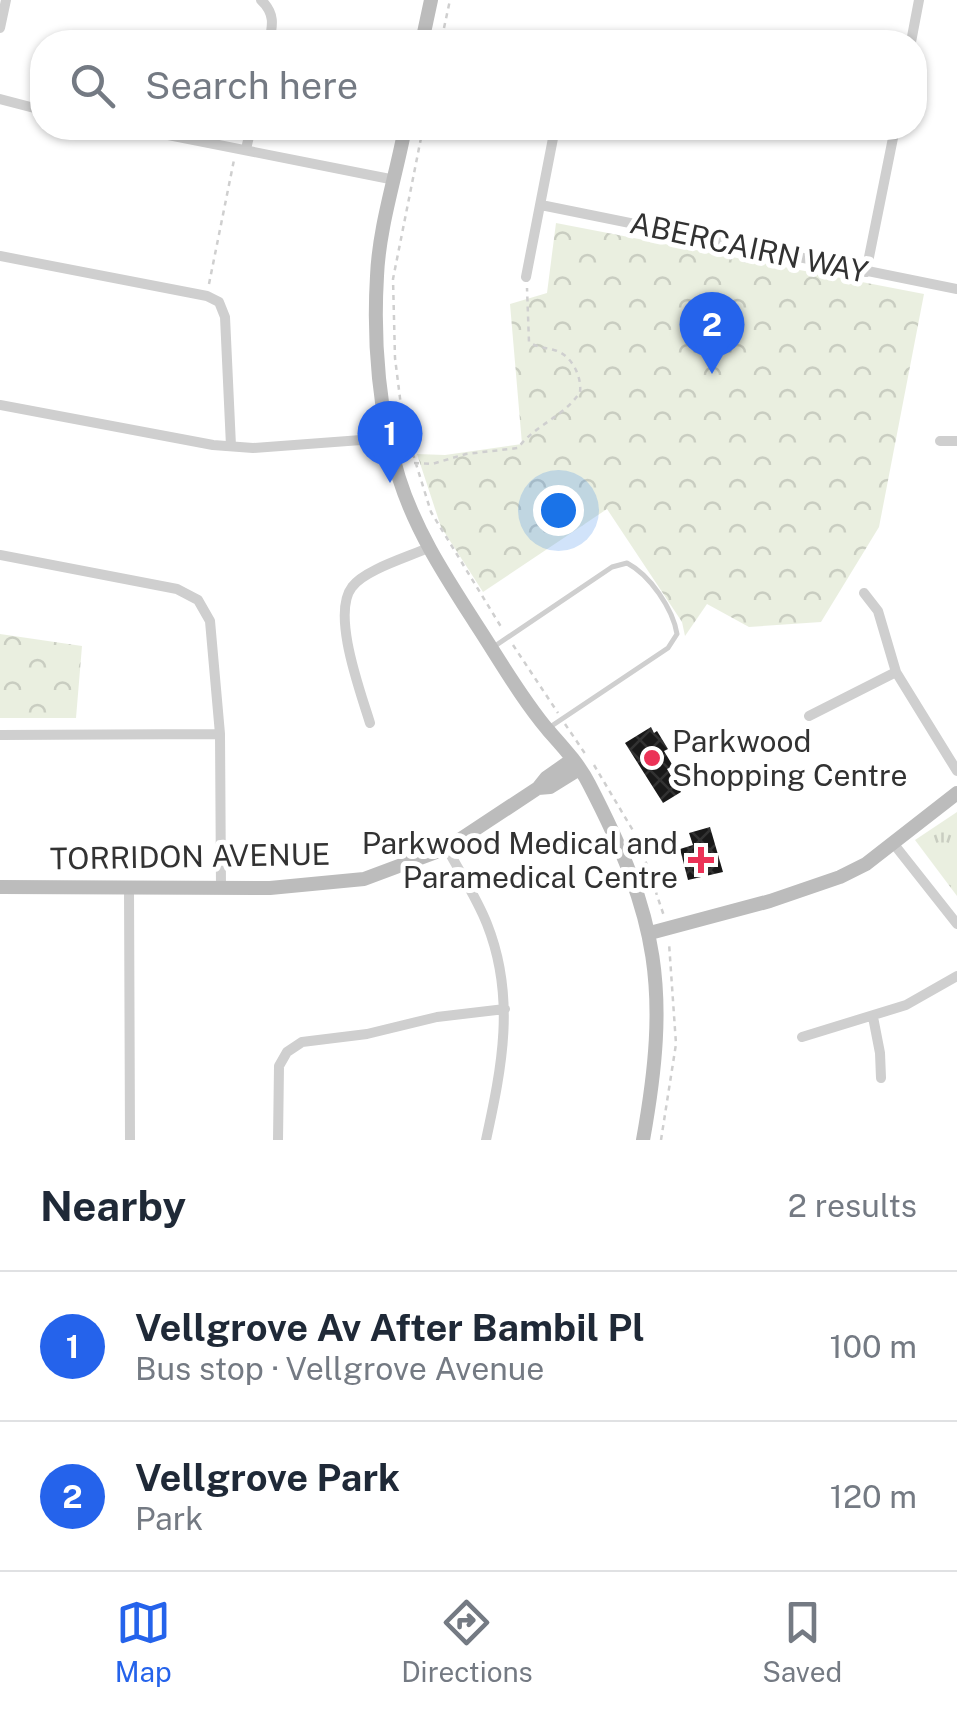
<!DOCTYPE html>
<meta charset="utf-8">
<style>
:root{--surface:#fff;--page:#f6f6f7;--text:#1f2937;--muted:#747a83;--line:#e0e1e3;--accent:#2563eb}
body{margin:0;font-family:"Public Sans",sans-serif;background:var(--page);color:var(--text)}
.you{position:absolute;left:558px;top:510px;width:35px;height:35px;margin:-25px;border:8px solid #fff;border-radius:50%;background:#1a73e8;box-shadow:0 0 0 15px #1a73e833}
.badge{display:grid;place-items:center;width:65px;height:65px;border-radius:50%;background:var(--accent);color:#fff;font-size:32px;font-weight:700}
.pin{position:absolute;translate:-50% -82px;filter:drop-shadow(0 2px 5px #0008)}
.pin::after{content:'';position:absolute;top:52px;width:35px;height:30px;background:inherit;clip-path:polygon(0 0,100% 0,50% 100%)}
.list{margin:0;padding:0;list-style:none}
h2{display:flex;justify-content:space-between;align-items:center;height:130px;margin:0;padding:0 40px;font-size:42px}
h2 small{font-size:32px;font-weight:400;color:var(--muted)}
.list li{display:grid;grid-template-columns:65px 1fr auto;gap:30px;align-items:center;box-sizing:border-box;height:150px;padding:0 40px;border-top:2px solid var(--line)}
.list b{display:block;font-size:38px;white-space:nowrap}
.list p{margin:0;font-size:32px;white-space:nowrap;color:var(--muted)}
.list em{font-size:32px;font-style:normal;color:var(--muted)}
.icon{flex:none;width:55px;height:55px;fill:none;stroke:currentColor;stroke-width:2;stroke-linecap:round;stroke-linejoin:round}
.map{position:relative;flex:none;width:957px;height:1140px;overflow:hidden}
.search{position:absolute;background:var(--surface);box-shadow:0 2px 8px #0004;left:30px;right:30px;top:30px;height:110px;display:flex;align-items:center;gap:25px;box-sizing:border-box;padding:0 35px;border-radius:40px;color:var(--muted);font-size:38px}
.sheet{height:430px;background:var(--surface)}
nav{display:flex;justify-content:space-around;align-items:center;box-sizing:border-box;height:140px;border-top:2px solid var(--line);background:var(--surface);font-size:28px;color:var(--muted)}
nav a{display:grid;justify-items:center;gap:5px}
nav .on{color:var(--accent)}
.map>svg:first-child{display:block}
.grass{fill:url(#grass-tufts)}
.forest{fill:url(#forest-crowns)}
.building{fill:url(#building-cross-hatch)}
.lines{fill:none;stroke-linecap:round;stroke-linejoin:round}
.path{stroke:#cfcfcf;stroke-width:2.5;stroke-dasharray:5 5;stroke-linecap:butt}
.lane{stroke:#cfcfcf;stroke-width:5}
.street{stroke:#cfcfcf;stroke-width:10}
.secondary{stroke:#bcbcbc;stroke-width:14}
.poi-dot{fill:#eb3257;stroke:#fff;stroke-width:4}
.labels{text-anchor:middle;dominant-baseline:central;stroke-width:10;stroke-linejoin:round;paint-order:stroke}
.street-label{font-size:30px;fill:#323232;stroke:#fff}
.poi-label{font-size:30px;fill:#323232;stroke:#fff;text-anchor:start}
</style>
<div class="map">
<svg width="957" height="1140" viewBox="0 0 957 1140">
<defs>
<pattern id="grass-tufts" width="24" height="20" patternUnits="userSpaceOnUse" patternTransform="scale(2.5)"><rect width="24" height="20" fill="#eaefe0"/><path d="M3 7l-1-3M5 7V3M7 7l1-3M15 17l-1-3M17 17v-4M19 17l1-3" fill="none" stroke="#c9cdc1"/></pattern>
<pattern id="forest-crowns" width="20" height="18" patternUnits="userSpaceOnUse" patternTransform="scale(2.5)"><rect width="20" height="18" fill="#eaefe0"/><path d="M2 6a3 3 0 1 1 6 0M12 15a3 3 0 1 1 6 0" fill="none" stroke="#c9cdc1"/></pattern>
<pattern id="building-cross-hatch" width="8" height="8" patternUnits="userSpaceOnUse" patternTransform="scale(2.5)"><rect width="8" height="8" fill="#191919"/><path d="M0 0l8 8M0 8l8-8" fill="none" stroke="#323232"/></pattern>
</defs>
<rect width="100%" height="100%" fill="#fff"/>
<path class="grass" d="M957,812v84l-42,-56z"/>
<path class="forest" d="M556,223l368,71 -45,233 -58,95 -72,5 -42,-23 -22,32 -3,-14 -75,-113 -124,83 -42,-65 -24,-73 28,1 77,-11 -12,-140 37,-11z
M0,634l82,12 -6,72h-76z"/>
<path class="building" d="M651,727l3,6 3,-2 11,18 -4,2 9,15 -6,3 14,23 -18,11 -38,-60z
M710,827l13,45 -35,8 -8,-31 13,-4 -4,-12z"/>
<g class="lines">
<path class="path" d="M444,28l6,-28
M423,128l-30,151 2,79 8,64 28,90 72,118
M209,284l25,-124
M414,463l18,1 34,-10 52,-6c18,-24 46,-31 62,-56 2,-16 -9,-38 -26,-42 -10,-3 -16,-2 -25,-8l-2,-54
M513,645l45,68
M565,724l21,31
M594,765l44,74 26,77
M661,1140l15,-96 -7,-101"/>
<path class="lane" d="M492,648l120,-81 15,-4c23,12 46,46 50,71l-9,14 -118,79"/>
<path class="street" d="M261,0c14,13 12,25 8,42
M0,28l6,-28
M423,34l42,8
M911,42l8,-42
M0,99l42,11
M133,128l262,52
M878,128l16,3
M246,149l5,-21
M541,205l416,84
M0,256l207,40 12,6 6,15 6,129
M866,272l29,-144
M526,277l29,-149
M0,405l213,40 40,3 135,-10
M940,441h17
M0,555l177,34 21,11 12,21 10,113 1,154
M864,593l14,18 18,61 61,99
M809,716l87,-44
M370,723c-9,-30 -39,-109 -18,-136 12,-17 56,-30 76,-39
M0,735l220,-1
M893,843l64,81
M447,848c13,25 30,50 40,76 29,73 15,143 -1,216
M129,888l1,252
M873,1017l7,36 1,25
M802,1037l104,-32 51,-29
M278,1140l1,-74 8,-14 15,-10 65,-8 70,-17 68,-8"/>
<path class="secondary" d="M422,42l9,-42
M405,128c-9,48 -26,99 -28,148 -4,66 2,139 22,202 17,54 47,99 77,146 23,35 45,74 72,106 15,17 31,34 41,54 70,135 81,206 54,356
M538,788l12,-1 29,-18
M0,887l270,1 94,-9 83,-31 91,-60 8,-10 27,-19
M650,933l120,-32 70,-24 26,-13 91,-71"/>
</g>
<g class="poi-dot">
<circle cx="652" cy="758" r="10"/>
<path d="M696 845h10v10h10v10h-10v10h-10v-10h-10v-10h10z"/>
</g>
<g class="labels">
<g class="street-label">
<text transform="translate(749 247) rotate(12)">ABERCAIRN WAY</text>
<text transform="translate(190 856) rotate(-1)">TORRIDON AVENUE</text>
</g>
<g class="poi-label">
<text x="672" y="741">Parkwood<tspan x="672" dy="34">Shopping Centre</tspan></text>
<text x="678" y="843" text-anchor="end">Parkwood Medical and<tspan x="678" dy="34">Paramedical Centre</tspan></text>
</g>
</g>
</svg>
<div class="you"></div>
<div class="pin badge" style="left:390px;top:483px">1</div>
<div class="pin badge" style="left:712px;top:374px">2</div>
<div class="search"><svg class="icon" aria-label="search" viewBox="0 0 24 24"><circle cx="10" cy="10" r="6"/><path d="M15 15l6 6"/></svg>Search here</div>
</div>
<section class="sheet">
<h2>Nearby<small>2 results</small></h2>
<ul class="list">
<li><span class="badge">1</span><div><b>Vellgrove Av After Bambil Pl</b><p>Bus stop · Vellgrove Avenue</p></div><em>100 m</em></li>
<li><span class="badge">2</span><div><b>Vellgrove Park</b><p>Park</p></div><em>120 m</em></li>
</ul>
</section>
<nav>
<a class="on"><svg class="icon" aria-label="map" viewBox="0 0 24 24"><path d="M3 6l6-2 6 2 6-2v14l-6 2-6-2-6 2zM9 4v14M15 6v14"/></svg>Map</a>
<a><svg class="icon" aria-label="directions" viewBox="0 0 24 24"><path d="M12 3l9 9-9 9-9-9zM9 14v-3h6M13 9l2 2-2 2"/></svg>Directions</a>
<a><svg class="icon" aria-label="saved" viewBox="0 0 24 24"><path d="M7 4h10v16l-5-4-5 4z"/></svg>Saved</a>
</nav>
